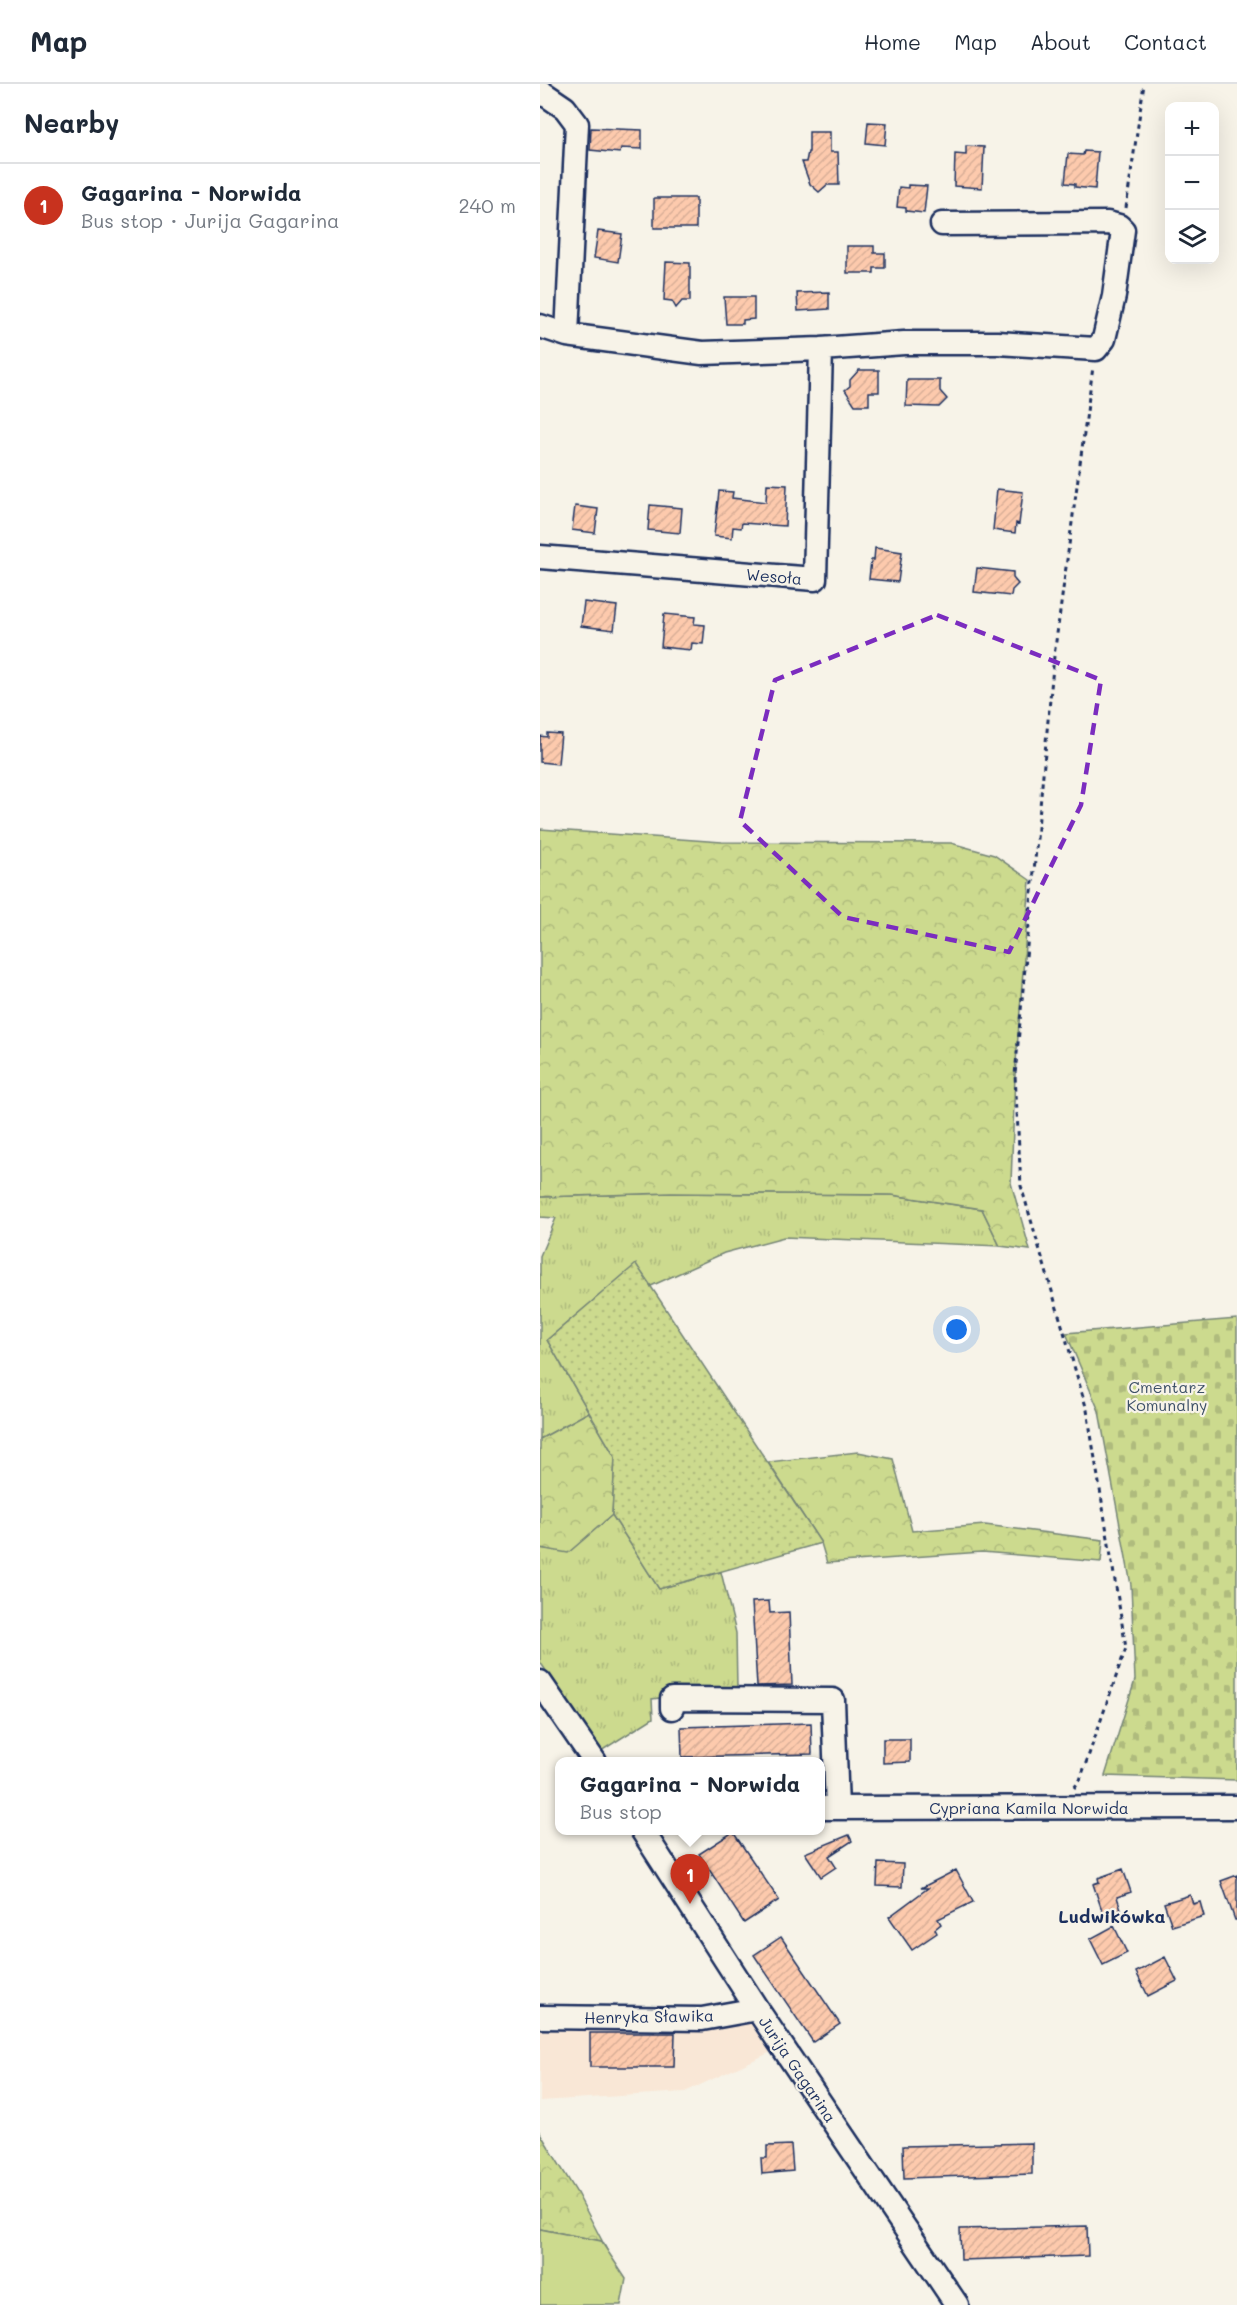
<!DOCTYPE html>
<meta charset="utf-8">
<style>
:root{--surface:#fff;--page:#f6f6f7;--text:#1f2937;--muted:#747a83;--line:#e0e1e3;--accent:#c8321e}
body{margin:0;font-family:Mali,sans-serif;background:var(--page);color:var(--text)}
.controls{position:absolute;right:18px;top:18px;display:grid;overflow:hidden;border-radius:12px;box-shadow:0 6px 24px #0002}
.controls button{width:54px;height:54px;display:grid;place-items:center;padding:0;border:0;border-bottom:2px solid var(--line);background:var(--surface);color:var(--text);font:30px sans-serif}
.you{position:absolute;left:417px;top:1246px;width:21px;height:21px;margin:-15px;border:4px solid #fff;border-radius:50%;background:#1a73e8;box-shadow:0 0 0 9px #1a73e833}
.badge{display:grid;place-items:center;width:39px;height:39px;border-radius:50%;background:var(--accent);color:#fff;font-size:20px;font-weight:700}
.pin{position:absolute;translate:-50% -50px;filter:drop-shadow(0 2px 3px #0008)}
.pin::after{content:'';position:absolute;top:32px;width:21px;height:18px;background:inherit;clip-path:polygon(0 0,100% 0,50% 100%)}
.popup{position:absolute;left:15px;top:1673px;width:270px;height:78px;box-sizing:border-box;display:grid;place-content:center;border-radius:12px;background:var(--surface);filter:drop-shadow(0 2px 4px #0005);font-size:20px;white-space:nowrap;color:var(--muted)}
.popup b{font-size:22px;color:var(--text)}
.popup::after{content:'';position:absolute;left:50%;top:100%;margin-left:-12px;border:12px solid transparent;border-top-color:var(--surface)}
.list{margin:0;padding:0;list-style:none}
h2{display:flex;justify-content:space-between;align-items:center;height:78px;margin:0;padding:0 24px;font-size:26px}
h2 small{font-size:20px;font-weight:400;color:var(--muted)}
.list li{display:grid;grid-template-columns:39px 1fr auto;gap:18px;align-items:center;box-sizing:border-box;height:84px;padding:0 24px;border-top:2px solid var(--line)}
.list b{display:block;font-size:22px;white-space:nowrap}
.list p{margin:0;font-size:20px;white-space:nowrap;color:var(--muted)}
.list em{font-size:20px;font-style:normal;color:var(--muted)}
.icon{flex:none;width:33px;height:33px;fill:none;stroke:currentColor;stroke-width:2;stroke-linecap:round;stroke-linejoin:round}
.map{position:relative;flex:none;width:697px;height:2221px;overflow:hidden}
header{display:flex;align-items:center;gap:36px;box-sizing:border-box;height:84px;padding:0 30px;background:var(--surface);border-bottom:2px solid var(--line)}
header strong{font-size:28px}
nav{display:flex;gap:33px;margin-inline-start:auto;font-size:21px}
main{display:flex}
aside{flex:1;background:var(--surface)}
.map>svg:first-child{display:block}
.built{fill:#f9e7d6}
.grass{fill:url(#grass-tufts);stroke:#748476;stroke-width:1.5}
.forest{fill:url(#forest-crowns);stroke:#748476;stroke-width:1.5}
.cemetery{fill:url(#cemetery-stones);stroke:#748476;stroke-width:1.5}
.garden{fill:url(#garden-dots);stroke:#748476;stroke-width:1.5}
.pitch{fill:#ccda8e;stroke:#748476;stroke-width:1.5}
.building{fill:url(#building-hatch);stroke:#1b2f5e;stroke-width:1.5}
.lines{fill:none;stroke-linecap:round;stroke-linejoin:round}
.minor-casing{stroke:#1b2f5e;stroke-width:27}
.path{stroke:#1b2f5e;stroke-width:3;stroke-dasharray:4.5 4.5;stroke-linecap:butt}
.minor{stroke:#f7f3e8;stroke-width:22}
.marked{fill:none;stroke:#7b2cbf;stroke-width:4.5;stroke-dasharray:12 8;stroke-linejoin:round}
.labels{text-anchor:middle;dominant-baseline:central;stroke-width:4.5;stroke-linejoin:round;paint-order:stroke}
.street-label{font-size:16px;fill:#1b2f5e;stroke:#f7f3e8}
.park-label{font-size:16px;fill:#3e5168;stroke:#f7f3e8}
.neighbourhood-label{font-size:18px;font-weight:bold;fill:#1b2f5e;stroke:#f7f3e8}
</style>
<header>
<strong>Map</strong>
<nav><a>Home</a><a>Map</a><a>About</a><a>Contact</a></nav>
</header>
<main>
<aside>
<h2>Nearby<small></small></h2>
<ul class="list">
<li><span class="badge">1</span><div><b>Gagarina - Norwida</b><p>Bus stop · Jurija Gagarina</p></div><em>240 m</em></li>
</ul>
</aside>
<div class="map">
<svg width="697" height="2221" viewBox="0 0 697 2221">
<defs>
<pattern id="grass-tufts" width="24" height="20" patternUnits="userSpaceOnUse" patternTransform="scale(1.5)"><rect width="24" height="20" fill="#ccda8e"/><path d="M3 7l-1-3M5 7V3M7 7l1-3M15 17l-1-3M17 17v-4M19 17l1-3" fill="none" stroke="#afbb7d"/></pattern>
<pattern id="forest-crowns" width="20" height="18" patternUnits="userSpaceOnUse" patternTransform="scale(1.5)"><rect width="20" height="18" fill="#ccda8e"/><path d="M2 6a3 3 0 1 1 6 0M12 15a3 3 0 1 1 6 0" fill="none" stroke="#afbb7d"/></pattern>
<pattern id="cemetery-stones" width="16" height="16" patternUnits="userSpaceOnUse" patternTransform="scale(1.5)"><rect width="16" height="16" fill="#ccda8e"/><path d="M2 7V4a2 2 0 0 1 4 0v3zM10 15v-3a2 2 0 0 1 4 0v3z" fill="#afbb7d"/></pattern>
<pattern id="garden-dots" width="8" height="8" patternUnits="userSpaceOnUse" patternTransform="scale(1.5)"><rect width="8" height="8" fill="#ccda8e"/><path d="M2 2h.1M6 6h.1" fill="none" stroke="#afbb7d" stroke-width="1.8" stroke-linecap="round"/></pattern>
<pattern id="building-hatch" width="6" height="6" patternUnits="userSpaceOnUse" patternTransform="scale(1.5)"><rect width="6" height="6" fill="#fdcaad"/><path d="M-1 1l2-2M0 6l6-6M5 7l2-2" fill="none" stroke="#d8ae97"/></pattern>
</defs>
<rect width="100%" height="100%" fill="#f7f3e8"/>
<filter id="ink" filterUnits="userSpaceOnUse"><feTurbulence type="fractalNoise" baseFrequency=".0167" numOctaves="2"/><feDisplacementMap in="SourceGraphic" scale="12" xChannelSelector="R" yChannelSelector="G"/><feConvolveMatrix kernelMatrix="1 2 1 2 8 2 1 2 1" color-interpolation-filters="sRGB"/></filter>
<g filter="url(#ink)">
<path class="built" d="M213,1935l18,33 -86,40 -145,9v-72l174,-5z"/>
<path class="grass" d="M131,1109l221,2 90,14 18,37 -216,-9 -60,16 -73,33 -15,-21 -89,75 42,72 -49,27v-183l16,-38 -16,-1v-20z
M72,1431l47,74 62,-17 15,61 1,55 -85,11 1,19 -52,33 -61,-89v-114l28,4z"/>
<path class="forest" d="M0,745l182,13 229,1 43,12 36,25 -15,195 -4,108 19,67 -30,-4 -18,-37 -90,-14 -221,-2 -131,4z
M49,1328l26,45 -3,58 -44,38 -28,-5v-109z
M318,1368l35,7 19,72 73,-6 118,15 -2,22 -119,-10 -155,11 -6,-20 -53,-81z
M0,2049l37,60 31,59 -7,-11 -61,-12z"/>
<path class="cemetery" d="M697,1235v461l-132,-4 30,-96 -4,-95 -32,-174 -33,-78z"/>
<path class="garden" d="M96,1180l185,279 -162,46 -47,-74 3,-58 -68,-117z"/>
<path class="pitch" d="M0,2145l61,12 25,38 -5,26h-81z"/>
<path class="building" d="M328,38l19,1 -2,22 -19,-2z
M51,44l51,2v19l-21,-1 -1,5 -30,-3z
M269,48h21v20h8l1,33h-12l-8,7 -9,-8 -8,-22h4l2,-10h1z
M426,62l18,1 -2,41 -28,-2 1,-32 11,1z
M544,67l14,1 -3,37 -20,-2v-3l-10,-1 3,-29 15,1z
M368,101l19,1 -3,27 -18,-2v-3l-9,-1 2,-20 9,1z
M114,114h42v30h-42z
M58,147l24,3 -4,28 -24,-4z
M307,162h27v7h11v15h-11v5h-27z
M126,178l24,1v38h-8l-6,7 -4,-7 -8,-1z
M289,208v17l-31,2 -1,-18z
M184,213h30v22l-11,1v4h-17z
M319,286h20v22h-10v13h-14l-10,-15 5,-4v-6z
M367,296h33v11l7,8 -8,8 -33,-1z
M227,400l20,1 -2,41 -43,-3 -1,5 -8,-1 -1,11 -18,-2 5,-45 14,1 -1,6 34,4z
M457,405l26,3 -4,32 -3,-1 -1,10 -22,-3z
M110,421l32,3 -2,25 -32,-3z
M35,422l23,3 -3,24 -23,-3z
M335,464l27,4 -4,30 -29,-3 2,-19h3z
M437,484l36,4v6l5,6 -6,6 -1,6 -37,-4z
M44,518l33,4 -3,24 -33,-4z
M124,530l31,3 -1,7 11,1 -2,19 -11,-1 -1,7 -30,-3z
M7,649l14,1 -3,30 -18,-2v-26l7,1z
M229,1517l1,12 19,-1 3,73 -35,1 -5,-84z
M271,1639l1,31 -130,3 -1,-30z
M343,1655h27v23l-27,1z
M193,1748l46,68 -35,23 -45,-69z
M309,1751l3,6 -23,15 7,11 -15,10 -16,-24z
M338,1779l25,1 -1,23 -25,-1z
M583,1785l8,23 -14,5 4,12 -17,7 -11,-32 6,-2 -1,-4z
M416,1786l17,32 -35,17 3,5 -6,5 2,4 -25,17 -23,-33 39,-29h-7z
M697,1791v45h-2l-14,-39z
M650,1811l3,9 7,-2 4,14 -32,10 -8,-23z
M574,1842l13,27 -24,12 -13,-26z
M241,1853l59,87 -27,18 -59,-87z
M625,1873l12,24 -29,15 -12,-24z
M50,1949h85l-1,34h-84z
M492,2059v31l-128,4 -1,-32z
M251,2061l2,26 -31,3 -1,-16h6v-12z
M547,2142l1,30 -127,4 -1,-31z"/>
<g class="lines">
<defs>
<path id="minor" d="M0,7l25,17 12,16 -10,211
M0,242l27,9 135,18 119,-4 83,-6h94l98,6 8,-10 10,-43 9,-66 -4,-4 -11,-3 -166,1
M0,473l275,22 6,-230
M0,1598l55,80
M132,1624v-9l161,1 4,108
M280,1724l417,-1
M102,1746l115,179 200,296
M0,1933l162,2 55,-10"/>
</defs>
<use href="#minor" class="minor-casing"/>
<path class="path" d="M586,124l18,-124
M534,1704l6,-8 46,-132 -39,-238 -66,-224 -6,-111 39,-419 39,-289"/>
<use href="#minor" class="minor"/>
</g>
</g>
<path class="marked" d="M397,531l164,65 -20,125 -72,147 -166,-35 -103,-96 35,-141z"/>
<g class="labels">
<g class="street-label">
<text transform="translate(234 492) rotate(5)">Wesoła</text>
<text x="489" y="1723">Cypriana Kamila Norwida</text>
<text transform="translate(109 1932) rotate(-1)">Henryka Sławika</text>
<text transform="translate(258 1985) rotate(56)">Jurija Gagarina</text>
</g>
<g class="park-label">
<text x="627" y="1302">Cmentarz<tspan x="627" dy="18">Komunalny</tspan></text>
</g>
<g class="neighbourhood-label">
<text x="572" y="1832">Ludwikówka</text>
</g>
</g>
</svg>
<div class="controls">
<button>+</button>
<button>−</button>
<button><svg class="icon" aria-label="layers" viewBox="0 0 24 24"><path d="M12 4l9 5-9 5-9-5zM3 14l9 5 9-5"/></svg></button>
</div>
<div class="you"></div>
<div class="pin badge" style="left:150px;top:1820px">1</div>
<div class="popup"><b>Gagarina - Norwida</b>Bus stop</div>
</div>
</main>
